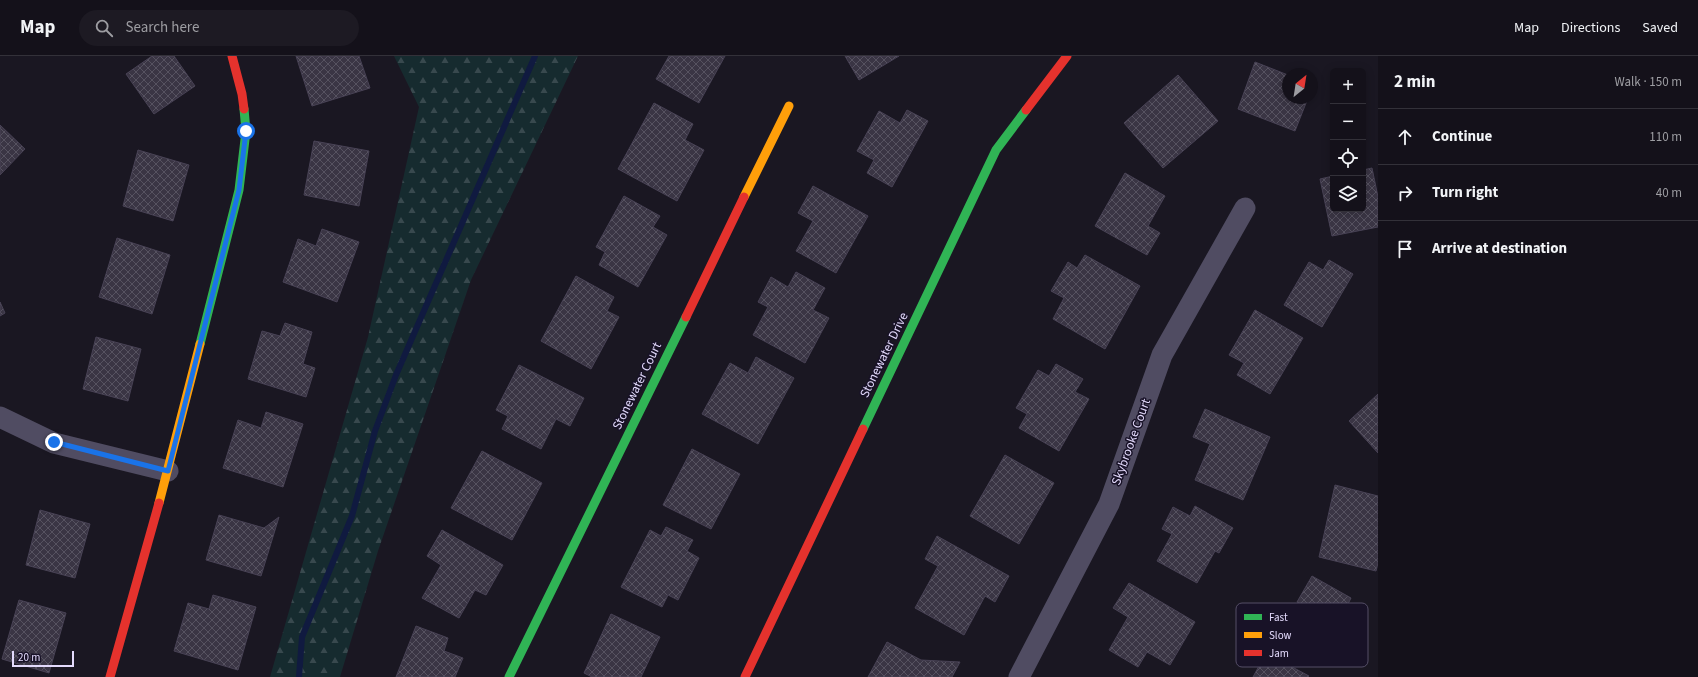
<!DOCTYPE html>
<meta charset="utf-8">
<style>
:root{--surface:#14111a;--page:#1d1a23;--text:#f1f3f6;--muted:#9d9da2;--line:#333139}
body{margin:0;font-family:"Source Sans 3",sans-serif;background:var(--page);color:var(--text)}
.controls{position:absolute;right:12px;top:12px;display:grid;overflow:hidden;border-radius:6px;box-shadow:0 2px 10px #0003}
.controls button{width:36px;height:36px;display:grid;place-items:center;padding:0;border:0;border-bottom:1px solid var(--line);background:var(--surface);color:var(--text);font:20px sans-serif}
.compass{position:absolute;left:1282px;top:12px;width:36px;height:36px;border-radius:50%;background:var(--surface);box-shadow:0 2px 10px #0003;rotate:30deg}
.scale{position:absolute;left:12px;bottom:10px;width:62px;box-sizing:border-box;padding-left:4px;border:2px solid #e3dafc;border-top:0;font-size:11px;line-height:14px;white-space:nowrap;color:#e3dafc;-webkit-text-stroke:3px #181227;paint-order:stroke}
.stop{position:absolute;width:12px;height:12px;margin:-9px;border:3px solid #1a73e8;border-radius:50%;background:#fff}
.stop.end{background:#1a73e8;border-color:#fff;box-shadow:0 1px 4px #0008}
.list{margin:0;padding:0;list-style:none}
h2{display:flex;justify-content:space-between;align-items:center;height:52px;margin:0;padding:0 16px;font-size:17px}
h2 small{font-size:13px;font-weight:400;color:var(--muted)}
.list li{display:grid;grid-template-columns:26px 1fr auto;gap:12px;align-items:center;box-sizing:border-box;height:56px;padding:0 16px;border-top:1px solid var(--line)}
.list b{display:block;font-size:15px;white-space:nowrap}
.list em{font-size:13px;font-style:normal;color:var(--muted)}
.icon{flex:none;width:22px;height:22px;fill:none;stroke:currentColor;stroke-width:2;stroke-linecap:round;stroke-linejoin:round}
.map{position:relative;flex:none;width:1378px;height:621px;overflow:hidden}
header{display:flex;align-items:center;gap:24px;box-sizing:border-box;height:56px;padding:0 20px;background:var(--surface);border-bottom:1px solid var(--line)}
header strong{font-size:19px}
nav{display:flex;gap:22px;margin-inline-start:auto;font-size:14px}
.search{width:280px;height:36px;background:var(--page);display:flex;align-items:center;gap:10px;box-sizing:border-box;padding:0 14px;border-radius:22px;color:var(--muted);font-size:15px}
main{display:flex}
aside{flex:1;background:var(--surface)}
.map>svg:first-child{display:block}
.forest{fill:url(#forest-firs)}
.lines{fill:none;stroke-linecap:round;stroke-linejoin:round}
.stream{stroke:#101a40;stroke-width:6}
.building{fill:url(#building-cross-hatch);stroke:#484255}
.street{stroke:#504c62;stroke-width:21}
.fast{stroke:#30b455;stroke-width:9}
.slow{stroke:#ff9f0a;stroke-width:9}
.jam{stroke:#e5322d;stroke-width:9}
.route{stroke:#1a73e8;stroke-width:5}
.labels{text-anchor:middle;dominant-baseline:central;stroke-width:3;stroke-linejoin:round;paint-order:stroke}
.street-label{font-size:13px;fill:#e3dafc;stroke:#181227}
.key{fill:#181227;stroke:#554e67;stroke-width:1}
.key-label{font-size:11px;fill:#e3dafc}
</style>
<header>
<strong>Map</strong>
<div class="search"><svg class="icon" aria-label="search" viewBox="0 0 24 24"><circle cx="10" cy="10" r="6"/><path d="M15 15l6 6"/></svg>Search here</div>
<nav><a>Map</a><a>Directions</a><a>Saved</a></nav>
</header>
<main>
<div class="map">
<svg width="1378" height="621" viewBox="0 0 1378 621">
<defs>
<pattern id="forest-firs" width="22" height="20" patternUnits="userSpaceOnUse"><rect width="22" height="20" fill="#162b2f"/><path d="M5 1l3.5 6h-7zM16 11l3.5 6h-7z" fill="#38494e"/></pattern>
<pattern id="building-cross-hatch" width="8" height="8" patternUnits="userSpaceOnUse"><rect width="8" height="8" fill="#3a3544"/><path d="M0 0l8 8M0 8l8-8" fill="none" stroke="#565260"/></pattern>
</defs>
<rect width="100%" height="100%" fill="#1a1722"/>
<path class="forest" d="M394,0h184l-107,224 -93,271 -38,126h-70l98,-340 51,-230z"/>
<g class="lines">
<path class="stream" d="M299,621l3,-40 50,-121 23,-85 21,-56 139,-319"/>
</g>
<path class="building" d="M152,0h22l21,30 -41,28 -28,-40z
M296,0h63l11,32 -58,18z
M669,0h56l-26,47 -43,-24z
M845,0h54l-40,24z
M1255,6l33,13v23h20l-13,33 -57,-22z
M1178,19l40,46 -55,47 -39,-45z
M654,47l39,21 -8,16 19,10 -27,51 -59,-32z
M907,54l21,11 -36,66 -25,-14 7,-13 -17,-9 22,-40 21,12z
M0,69l25,24 -25,26z
M314,85l55,10 -10,55 -55,-11z
M138,94l51,15 -16,56 -50,-15z
M1372,112l6,29v30l-46,9 -12,-57 13,-3v33h30v-39z
M1125,117l40,23 -17,30 12,7 -13,22 -52,-29z
M813,130l55,30 -32,57 -40,-22 17,-30 -15,-8z
M624,140l36,20 -7,11 14,8 -29,52 -39,-22 6,-13 -9,-5z
M322,173l37,13 -22,60 -54,-20 15,-43 18,7z
M117,182l53,17 -18,59 -53,-17z
M1085,199l55,31 -35,63 -52,-30 11,-21 -13,-7 17,-29 9,6z
M1329,204l24,14 -31,53 -38,-22 25,-43 14,8z
M796,216l29,16 -12,22 16,8 -24,45 -52,-28 15,-28 -10,-5 13,-25 17,10z
M576,220l38,21 -7,14 12,6 -28,52 -50,-28z
M0,246l5,11 -5,3z
M1255,254l48,28 -33,56 -33,-19 7,-12 -15,-8z
M285,267l27,9 -9,32 12,4 -9,29 -58,-18 14,-48 18,5z
M96,281l45,12 -13,52 -45,-12z
M756,301l38,21 -36,66 -56,-30 28,-51 18,10z
M1056,308l27,15 -8,13 14,7 -30,52 -40,-23 8,-14 -11,-6 22,-38 11,6z
M519,309l65,33 -14,28 -14,-7 -15,30 -39,-20 6,-13 -12,-6z
M1378,338v59l-29,-32z
M1205,353l65,28 -27,63 -48,-20 15,-36 -17,-7z
M266,356l37,12 -20,63 -60,-19 15,-48 23,8z
M692,393l48,25 -29,55 -48,-24z
M482,395l60,32 -30,57 -61,-32z
M1005,399l49,28 -35,61 -49,-28z
M1335,429l43,11v67l-2,8 -57,-14z
M1195,450l38,22 -14,25 -4,-2 -18,32 -40,-22 15,-27 -10,-5 11,-22 17,9z
M40,454l50,14 -15,54 -49,-13z
M219,459l45,13 15,-11 -18,59 -55,-16z
M666,471l27,13 -6,11 12,7 -21,42 -10,-5 -6,12 -41,-20 29,-57 11,6z
M442,474l61,35 -17,30 -11,-5 -16,28 -37,-20 19,-33 -14,-9z
M937,480l72,40 -14,26 -10,-6 -21,39 -49,-27 23,-42 -13,-7z
M1312,520l39,22 -4,8 18,10 -11,19 -6,-3 -17,29 -39,-22 18,-30 -13,-7z
M1129,527l66,39 -25,43 -23,-13 -9,15 -29,-17 19,-33 -15,-9z
M213,539l43,12 -18,63 -64,-19 14,-48 21,6z
M19,544l47,13 -17,60 -47,-14z
M611,558l49,23 -19,40h-49l-8,-4z
M416,570l32,12 -4,13 19,7 -8,19h-59z
M887,586l34,18 39,2 -8,15h-84z
M1266,597l43,23 -1,1h-55z"/>
<g class="lines">
<path class="street" d="M0,361l54,26 114,28
M1019,621l90,-173 53,-149 83,-147"/>
<path class="fast" d="M200,288l39,-154 7,-59 -2,-22
M863,373l133,-279 30,-40
M509,621l177,-360"/>
<path class="slow" d="M744,141l45,-91
M159,447l41,-159"/>
<path class="jam" d="M232,0l10,38 2,15
M1026,54l41,-54
M686,261l58,-120
M110,621l49,-174
M745,621l118,-248"/>
</g>
<g class="lines">
<path class="route" d="M54,386l114,29 71,-281 7,-59"/>
</g>
<g class="labels">
<g class="street-label">
<text transform="translate(884 299) rotate(-64)">Stonewater Drive</text>
<text transform="translate(637 330) rotate(-64)">Stonewater Court</text>
<text transform="translate(1131 386) rotate(-70)">Skybrooke Court</text>
</g>
</g>
<rect x="1236" y="547" width="132" height="64" rx="6" class="key"/>
<rect x="1244" y="558" width="18" height="6" fill="#30b455"/>
<rect x="1244" y="576" width="18" height="6" fill="#ff9f0a"/>
<rect x="1244" y="594" width="18" height="6" fill="#e5322d"/>
<g class="key-label">
<text x="1269" y="565">Fast</text>
<text x="1269" y="583">Slow</text>
<text x="1269" y="601">Jam</text>
</g>
</svg>
<div class="controls">
<button>+</button>
<button>−</button>
<button><svg class="icon" aria-label="locate" viewBox="0 0 24 24"><circle cx="12" cy="12" r="6"/><path d="M12 2v4M12 18v4M2 12h4M18 12h4"/></svg></button>
<button><svg class="icon" aria-label="layers" viewBox="0 0 24 24"><path d="M12 4l9 5-9 5-9-5zM3 14l9 5 9-5"/></svg></button>
</div>
<svg class="compass" viewBox="-18 -18 36 36"><path d="M0-13l5 13h-10z" fill="#e53935"/><path d="M0 13l5-13h-10z" fill="#9d9da2"/></svg>
<div class="scale">20 m</div>
<div class="stop" style="left:246px;top:75px"></div>
<div class="stop end" style="left:54px;top:386px"></div>
</div>
<aside>
<h2>2 min<small>Walk · 150 m</small></h2>
<ul class="list">
<li><svg class="icon" aria-label="ahead" viewBox="0 0 24 24"><path d="M12 20V5M6 11l6-6 6 6"/></svg><div><b>Continue</b></div><em>110 m</em></li>
<li><svg class="icon" aria-label="right" viewBox="0 0 24 24"><path d="M7 20v-9h11M14 6l5 5-5 5"/></svg><div><b>Turn right</b></div><em>40 m</em></li>
<li><svg class="icon" aria-label="arrive" viewBox="0 0 24 24"><path d="M6 21V4h12l-3 4 3 4H6"/></svg><div><b>Arrive at destination</b></div></li>
</ul>
</aside>
</main>
